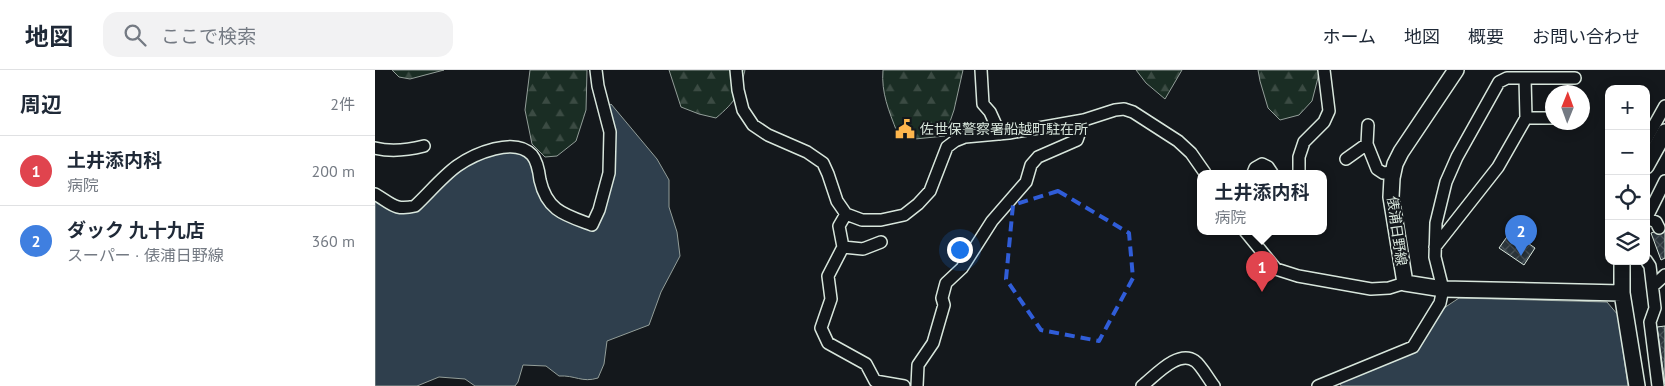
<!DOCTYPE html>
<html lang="ja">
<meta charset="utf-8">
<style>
:root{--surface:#fff;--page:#f2f2f3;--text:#1f2937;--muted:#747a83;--line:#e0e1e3;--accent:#846941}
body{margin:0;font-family:"PT Sans","Noto Sans JP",sans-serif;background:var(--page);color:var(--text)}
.controls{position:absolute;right:15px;top:15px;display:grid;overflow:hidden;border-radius:10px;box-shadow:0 2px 12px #0003}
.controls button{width:45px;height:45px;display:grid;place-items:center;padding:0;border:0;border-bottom:1px solid var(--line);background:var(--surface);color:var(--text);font:25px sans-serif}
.compass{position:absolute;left:1170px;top:15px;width:45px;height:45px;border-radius:50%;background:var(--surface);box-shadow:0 2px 12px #0003;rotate:1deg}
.you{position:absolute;left:584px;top:179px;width:18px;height:18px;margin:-12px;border:4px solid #fff;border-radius:50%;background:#1a73e8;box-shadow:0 0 0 8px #1a73e833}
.badge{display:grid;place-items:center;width:32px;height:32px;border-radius:50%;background:var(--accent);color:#fff;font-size:16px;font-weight:700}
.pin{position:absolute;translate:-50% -41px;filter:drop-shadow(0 1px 2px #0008)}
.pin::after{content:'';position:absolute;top:26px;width:18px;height:15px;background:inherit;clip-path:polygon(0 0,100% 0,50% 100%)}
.popup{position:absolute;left:822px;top:100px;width:130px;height:65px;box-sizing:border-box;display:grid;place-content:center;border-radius:10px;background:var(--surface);filter:drop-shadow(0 1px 4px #0005);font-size:16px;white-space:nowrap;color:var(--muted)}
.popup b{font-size:19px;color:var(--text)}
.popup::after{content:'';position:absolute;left:50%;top:100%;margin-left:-10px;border:10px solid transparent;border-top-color:var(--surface)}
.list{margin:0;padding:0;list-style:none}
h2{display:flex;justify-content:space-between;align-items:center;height:65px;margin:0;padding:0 20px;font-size:21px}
h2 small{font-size:16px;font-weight:400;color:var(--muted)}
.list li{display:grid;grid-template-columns:32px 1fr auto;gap:15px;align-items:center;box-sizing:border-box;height:70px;padding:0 20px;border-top:1px solid var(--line)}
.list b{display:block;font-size:19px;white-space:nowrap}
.list p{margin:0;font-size:16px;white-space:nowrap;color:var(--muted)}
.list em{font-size:16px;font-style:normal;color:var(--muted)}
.icon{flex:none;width:28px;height:28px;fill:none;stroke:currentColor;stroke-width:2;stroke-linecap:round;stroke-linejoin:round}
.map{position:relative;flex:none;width:1290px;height:316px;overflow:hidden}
header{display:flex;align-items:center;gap:30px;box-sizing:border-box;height:70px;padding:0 25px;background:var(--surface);border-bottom:1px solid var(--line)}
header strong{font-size:24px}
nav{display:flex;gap:28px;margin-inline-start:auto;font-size:18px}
.search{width:350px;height:45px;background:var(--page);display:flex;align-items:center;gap:12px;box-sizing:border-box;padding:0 18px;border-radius:15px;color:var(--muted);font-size:19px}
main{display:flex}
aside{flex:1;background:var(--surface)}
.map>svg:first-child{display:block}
.forest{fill:url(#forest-firs);stroke:#939e99}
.water{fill:#2f3f4d;stroke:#939e99}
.building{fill:url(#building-cross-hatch);stroke:#d8e6dc}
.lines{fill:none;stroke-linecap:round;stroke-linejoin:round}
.minor-casing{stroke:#d8e6dc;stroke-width:14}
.major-casing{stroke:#d8e6dc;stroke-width:18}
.minor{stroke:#14181c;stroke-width:11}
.major{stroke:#14181c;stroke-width:15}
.marked{fill:none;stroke:#305dd8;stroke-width:4;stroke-dasharray:10 6;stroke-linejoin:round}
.labels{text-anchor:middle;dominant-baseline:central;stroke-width:4;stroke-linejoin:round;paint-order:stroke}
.poi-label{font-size:14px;fill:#d8e6dc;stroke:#14181c;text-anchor:start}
.street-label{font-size:14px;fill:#d8e6dc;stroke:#14181c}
</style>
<header>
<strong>地図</strong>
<div class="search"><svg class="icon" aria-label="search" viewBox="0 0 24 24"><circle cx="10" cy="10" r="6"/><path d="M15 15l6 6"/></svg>ここで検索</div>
<nav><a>ホーム</a><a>地図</a><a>概要</a><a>お問い合わせ</a></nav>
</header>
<main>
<aside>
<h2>周辺<small>2件</small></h2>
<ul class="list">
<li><span class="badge" style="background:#e0444e">1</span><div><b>土井添内科</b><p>病院</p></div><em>200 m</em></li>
<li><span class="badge" style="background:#3f7fe0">2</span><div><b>ダック 九十九店</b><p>スーパー · 俵浦日野線</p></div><em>360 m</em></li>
</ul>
</aside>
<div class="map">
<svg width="1290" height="316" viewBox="0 0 1290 316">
<defs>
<pattern id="forest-firs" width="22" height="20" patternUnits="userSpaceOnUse" patternTransform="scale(1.25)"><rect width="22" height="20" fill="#1a2d24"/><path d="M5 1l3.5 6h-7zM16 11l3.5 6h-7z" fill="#3b4b43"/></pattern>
<pattern id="building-cross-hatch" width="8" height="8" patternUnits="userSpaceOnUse" patternTransform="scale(1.25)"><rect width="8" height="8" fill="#2c363c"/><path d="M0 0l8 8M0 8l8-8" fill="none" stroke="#4a5358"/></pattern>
</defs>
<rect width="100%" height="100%" fill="#14181c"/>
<path class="forest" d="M17,0h52l-34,9 -11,-2z
M155,0h57l-1,40 -10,31 -19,15 -12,1 -13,-13 -7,-34z
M294,0h76c-6,25 -9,31 -29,48l-17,-4 -18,-7z
M508,0h80l-9,40 -9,26 -30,3 -18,-7c-8,-21 -16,-39 -14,-62z
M761,0h46l-17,29 -19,-16z
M883,0h62l-8,31 -13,14 -19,5 -12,-12 -8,-27z"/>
<path class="water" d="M236,34l46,55 12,21v27l8,25 3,24 -19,36 -12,33 -42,16 -3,23 -6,14c-16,5 -23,-3 -39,-2l-13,-10 -23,-1 -5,17 -3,4h-40l-10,-7 -26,-2 -22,9h-42v-187l35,13c15,-13 30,-30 47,-40 15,-10 51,-30 67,-19 12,8 13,29 16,42l53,35 11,-21 3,-102z
M1084,228l148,4 11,13 10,71h-287l-1,-4 77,-32 27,-42z"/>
<path class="building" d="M1290,158v30l-4,2 -10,-27z
M1136,161l24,17 -11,17 -25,-17z
M1290,256v58l-8,-57z"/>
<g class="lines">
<defs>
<path id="minor" d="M361,0l2,20 5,20 10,15 15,10 39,17 16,11 5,11 9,27 9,13 16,6h19l23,-5 14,-11 12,-13 17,-44 8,-6 10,-4 44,-4 75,-13 31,-10 9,-1 9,3 45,29 13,12 14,20
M606,0l2,34 7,8 10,22
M1151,48h27
M993,55l-1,19 10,25 6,4 10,-1
M1271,70l19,-34
M0,78c16,4 33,2 49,-2
M971,89l21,-15
M878,103l2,-5 7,-4 6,3 4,6
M924,103v-16l5,-15 20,-20 5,-11 -5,-41
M0,124c17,10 20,17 40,12 13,-12 28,-30 42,-40 17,-12 58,-30 75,-11 5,6 7,17 8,25 7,31 25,35 52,45l7,-15 10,-37 1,-41 -12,-46 -2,-16
M471,144l-7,12 4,21 -15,29 3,23 -10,29 7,15 38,21 9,17 29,5
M1271,148l10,4 3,6
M1271,149l19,-38
M870,161l31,38 22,7 73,13 18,-1 16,-5
M468,177l20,2 18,-7
M1060,177l63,-80 28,-49 -1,-40
M1271,190l4,6 5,42 -5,14 8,64
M1278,216l12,-11
M542,316l1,-21 15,-22 11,-38 -2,-7 4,-15 16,-15 30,-47 34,-39 5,-17 7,-8 39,-17 7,-20
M767,316c13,-10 36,-37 53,-25 6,4 14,19 19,25
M943,316l95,-39 27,-44 3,-14 -8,-32 1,-34 10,-41 11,-25 42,-75 8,-4h68"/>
<path id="major" d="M1081,0l-55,82 -6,12 -3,14 -1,19 14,86 38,6 179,4
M1271,96l19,-34
M1247,191v32l15,93"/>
</defs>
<use href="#minor" class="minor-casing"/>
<use href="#major" class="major-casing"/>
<use href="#minor" class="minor"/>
<use href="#major" class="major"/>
</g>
<path class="marked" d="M683,121l71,42 4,45 -34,63 -58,-11 -35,-51 7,-74z"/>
<defs>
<symbol id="civic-bare" viewBox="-9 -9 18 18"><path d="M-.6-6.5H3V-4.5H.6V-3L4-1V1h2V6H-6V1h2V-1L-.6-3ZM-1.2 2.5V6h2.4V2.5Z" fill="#ffb74d" stroke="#14181c" stroke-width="2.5" paint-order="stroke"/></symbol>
</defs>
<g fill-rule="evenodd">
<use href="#civic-bare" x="516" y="45" width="28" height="28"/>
</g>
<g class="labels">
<g class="poi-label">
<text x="545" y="59">佐世保警察署船越町駐在所</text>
</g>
<g class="street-label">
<text transform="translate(1022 161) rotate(82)">俵浦日野線</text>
</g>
</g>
</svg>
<div class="controls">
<button>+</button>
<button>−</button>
<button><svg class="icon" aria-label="locate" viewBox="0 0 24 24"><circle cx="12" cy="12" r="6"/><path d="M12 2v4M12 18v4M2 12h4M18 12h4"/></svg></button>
<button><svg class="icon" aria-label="layers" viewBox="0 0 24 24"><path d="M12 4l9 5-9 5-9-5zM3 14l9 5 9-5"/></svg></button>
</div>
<svg class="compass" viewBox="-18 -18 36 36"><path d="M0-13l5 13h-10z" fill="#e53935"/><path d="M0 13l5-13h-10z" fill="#747a83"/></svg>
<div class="you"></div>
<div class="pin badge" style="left:887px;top:222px;background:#e0444e">1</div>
<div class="popup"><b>土井添内科</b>病院</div>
<div class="pin badge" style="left:1146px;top:186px;background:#3f7fe0">2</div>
</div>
</main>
